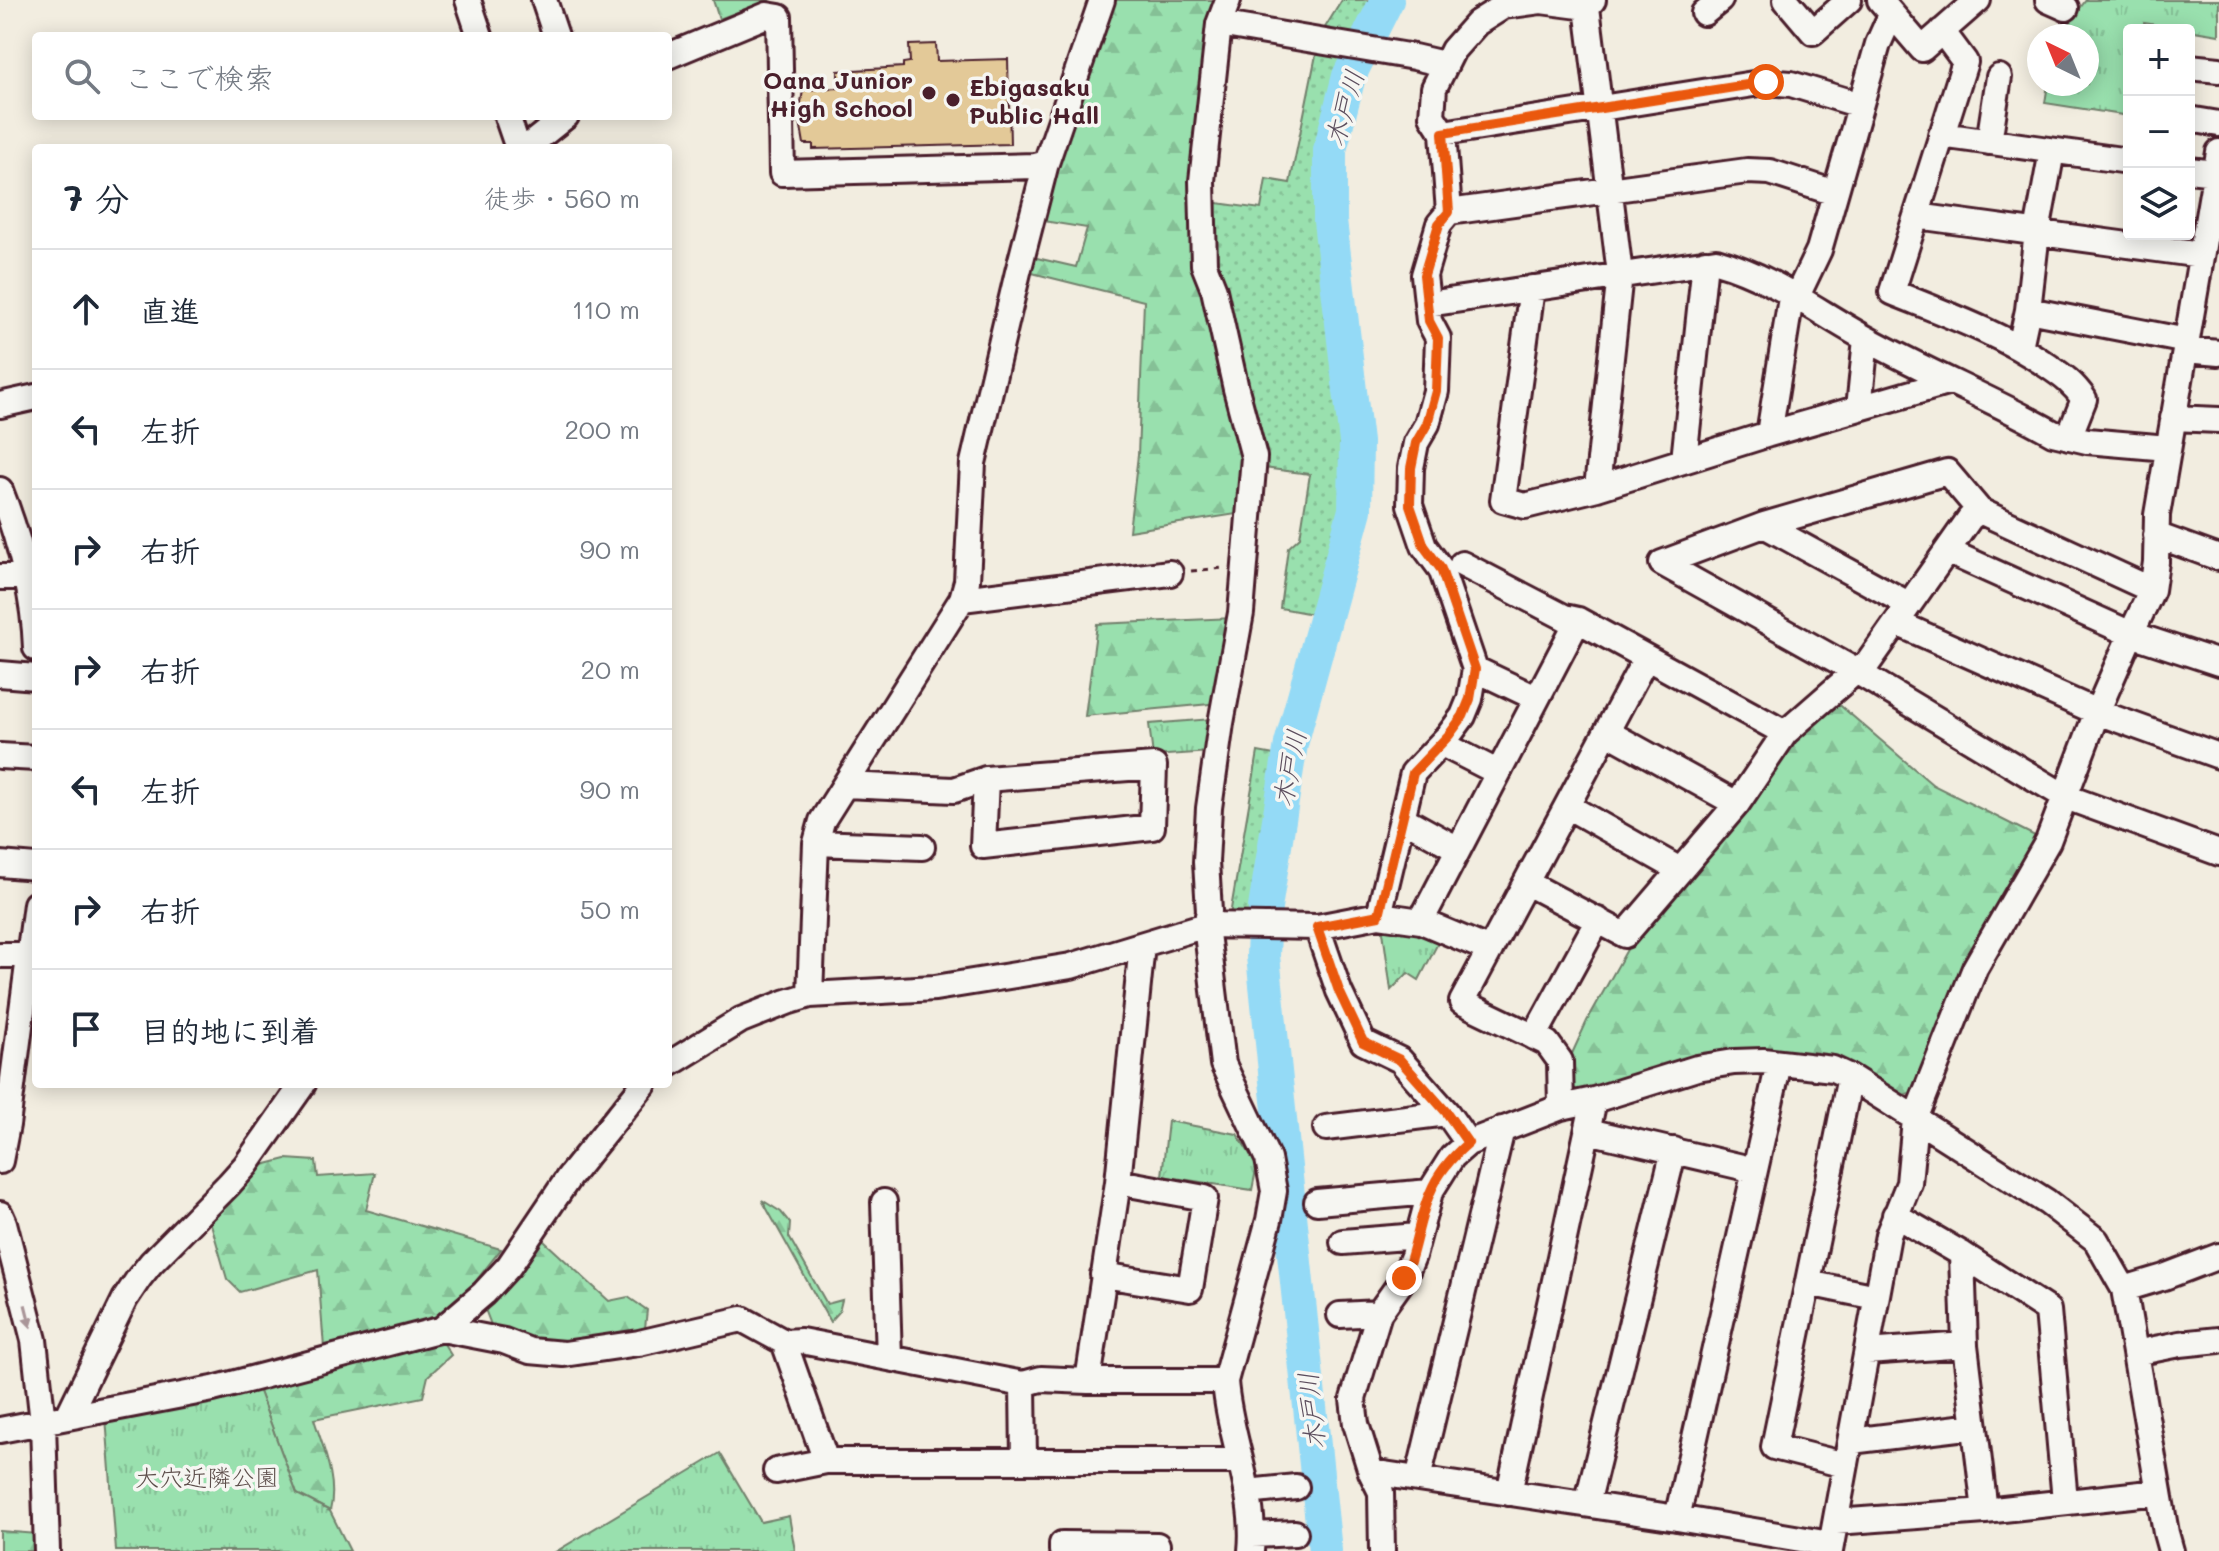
<!DOCTYPE html>
<html lang="ja">
<meta charset="utf-8">
<style>
:root{--surface:#fff;--page:#f6f6f7;--text:#1f2937;--muted:#747a83;--line:#e0e1e3}
body{margin:0;font-family:Mali,"Klee One",sans-serif;background:var(--page);color:var(--text)}
.controls{position:absolute;right:24px;top:24px;display:grid;overflow:hidden;border-radius:8px;box-shadow:0 4px 20px #0003}
.controls button{width:72px;height:72px;display:grid;place-items:center;padding:0;border:0;border-bottom:2px solid var(--line);background:var(--surface);color:var(--text);font:40px sans-serif}
.compass{position:absolute;left:2027px;top:24px;width:72px;height:72px;border-radius:50%;background:var(--surface);box-shadow:0 4px 20px #0003;rotate:317deg}
.stop{position:absolute;width:24px;height:24px;margin:-18px;border:6px solid #ea580c;border-radius:50%;background:#fff}
.stop.end{background:#ea580c;border-color:#fff;box-shadow:0 2px 8px #0008}
.list{margin:0;padding:0;list-style:none}
h2{display:flex;justify-content:space-between;align-items:center;height:104px;margin:0;padding:0 32px;font-size:34px}
h2 small{font-size:26px;font-weight:400;color:var(--muted)}
.list li{display:grid;grid-template-columns:52px 1fr auto;gap:24px;align-items:center;box-sizing:border-box;height:120px;padding:0 32px;border-top:2px solid var(--line)}
.list b{display:block;font-size:30px;white-space:nowrap}
.list em{font-size:26px;font-style:normal;color:var(--muted)}
.icon{flex:none;width:44px;height:44px;fill:none;stroke:currentColor;stroke-width:2;stroke-linecap:round;stroke-linejoin:round}
.map{position:relative;flex:none;width:2219px;height:1551px;overflow:hidden}
.search{position:absolute;background:var(--surface);box-shadow:0 4px 20px #0003;left:32px;top:32px;width:640px;height:88px;display:flex;align-items:center;gap:20px;box-sizing:border-box;padding:0 28px;border-radius:8px;color:var(--muted);font-size:30px}
.panel{position:absolute;background:var(--surface);box-shadow:0 4px 20px #0003;left:32px;top:144px;width:640px;height:944px;border-radius:8px}
.map>svg:first-child{display:block}
.grass{fill:url(#grass-dots);stroke:#72806c;stroke-width:2}
.forest{fill:url(#forest-firs);stroke:#72806c;stroke-width:2}
.park{fill:url(#park-tufts);stroke:#72806c;stroke-width:2}
.lines{fill:none;stroke-linecap:round;stroke-linejoin:round}
.river{stroke:#94daf6;stroke-width:34}
.building{fill:#e3c998;stroke:#4a1f2b;stroke-width:2}
.minor-casing{stroke:#4a1f2b;stroke-width:30}
.path{stroke:#4a1f2b;stroke-width:3;stroke-dasharray:6 6;stroke-linecap:butt}
.minor{stroke:#f6f6f2;stroke-width:24}
.oneway{fill:#a99598}
.route{stroke:#ea580c;stroke-width:10}
.poi-dot{fill:#4a1f2b;stroke:#f6f6f2;stroke-width:3}
.labels{text-anchor:middle;dominant-baseline:central;stroke-width:7;stroke-linejoin:round;paint-order:stroke}
.poi-label{font-size:24px;font-weight:bold;fill:#4a1f2b;stroke:#f6f6f2;text-anchor:end}
.park-label{font-size:24px;fill:#5e4f4c;stroke:#f6f6f2}
.water-label{font-size:26px;font-style:italic;fill:#5c4e5e;stroke:#f6f6f2}
</style>
<div class="map">
<svg width="2219" height="1551" viewBox="0 0 2219 1551">
<defs>
<pattern id="grass-dots" width="8" height="8" patternUnits="userSpaceOnUse" patternTransform="scale(2)"><rect width="8" height="8" fill="#99e0ae"/><path d="M2 2h.1M6 6h.1" fill="none" stroke="#85c096" stroke-width="1.8" stroke-linecap="round"/></pattern>
<pattern id="forest-firs" width="22" height="20" patternUnits="userSpaceOnUse" patternTransform="scale(2)"><rect width="22" height="20" fill="#99e0ae"/><path d="M5 1l3.5 6h-7zM16 11l3.5 6h-7z" fill="#85c096"/></pattern>
<pattern id="park-tufts" width="24" height="20" patternUnits="userSpaceOnUse" patternTransform="scale(2)"><rect width="24" height="20" fill="#99e0ae"/><path d="M3 7l-1-3M5 7V3M7 7l1-3M15 17l-1-3M17 17v-4M19 17l1-3" fill="none" stroke="#85c096"/></pattern>
</defs>
<rect width="100%" height="100%" fill="#f2ede0"/>
<filter id="ink" filterUnits="userSpaceOnUse"><feTurbulence type="fractalNoise" baseFrequency=".0125" numOctaves="2"/><feDisplacementMap in="SourceGraphic" scale="16" xChannelSelector="R" yChannelSelector="G"/><feConvolveMatrix kernelMatrix="1 2 1 2 8 2 1 2 1" color-interpolation-filters="sRGB"/></filter>
<g filter="url(#ink)">
<path class="grass" d="M1342,0h31l-17,34h-35z
M1318,45l29,12 -27,88 10,159 13,124v84l-30,102 -33,-6 8,-60 12,-11 10,-63 -46,-6 -45,-180 -10,-86 52,7 5,-30 24,4z
M1258,752l27,5 -29,157 -26,1z"/>
<path class="forest" d="M713,0h57l-51,19z
M1110,0h107l-21,180 48,274 -1,59 -114,18 9,-76 6,-154 -120,-30 4,-15 48,11 11,-39 -50,-8z
M1233,618l-13,85 -135,13 12,-92z
M1835,701l98,84 106,53 -72,126 -57,129 -16,5 -63,-38 -252,34 -8,-6 -1,-30 17,-37 47,-84 157,-200z
M286,1159l30,2 2,16 57,-4 -9,37 135,39 -51,65 -126,34 -6,-78 -78,22 -13,-13 -18,-62 46,-50z
M762,1200l19,12 9,11 -1,14 38,67 15,-4 -3,12 -9,10z
M532,1230l77,71 19,-4 19,13 -3,27 -81,12 -70,-19 -7,-18 -8,-12z
M436,1331l15,24 -23,21 -5,21 -109,22c9,29 24,61 16,92l-33,-17 -39,-105z
M0,1531l37,3v17h-37z"/>
<path class="park" d="M2086,0h133v35l-75,-12 -1,7h-14v86l-84,-13 3,-19h39v-48h-27z
M1212,719l-2,33 -57,4 -4,-32z
M1382,924l39,8 18,9 -20,39 -11,-7 -17,17z
M1168,1121l69,13 20,31 -5,25 -90,-14z
M258,1389l39,105 33,17 20,40h-234l-10,-134z
M720,1453l41,69 28,-6 6,35h-238z"/>
<g class="lines">
<path class="river" d="M1325,1551l-62,-595 2,-48 26,-164 64,-234 1,-68 -26,-221v-71l19,-74 38,-76"/>
</g>
<path class="building" d="M936,44l1,17 71,-2 2,85 -197,5v-5h-9l-5,-29 4,-25 35,-2v-17l65,-4v-4l7,-1 -1,-17z"/>
<g class="lines">
<defs>
<path id="minor" d="M468,0l12,36
M544,0l12,36
M1228,0l-9,24 -17,157 2,84 10,25 22,99 18,68 -13,156 -20,110 -12,85 -3,54 3,49 -3,14 17,139 45,95 6,32 -5,29 -44,161c4,57 32,113 26,170
M1593,0l-6,7 33,267 -23,214
M1786,0l27,32 36,-32
M1880,0l42,49 56,-49
M2048,0l18,8
M1704,13l16,-13
M1219,24l195,33 30,7
M1942,31l23,31 -73,230c54,22 108,41 156,74 15,10 26,18 36,33l-15,38
M668,56l99,-41 12,2 3,156 253,-7 11,-3 56,-163
M2189,67l30,3
M507,116l11,32
M2189,119l30,5
M1443,133l323,-51 25,2 69,21
M1941,135l188,26
M1989,142l10,-65
M526,148l40,-32
M2189,170l26,3
M1449,212l298,-41 23,1 65,21
M1917,216l284,39
M1532,288l-29,212 22,6 72,-18 172,-54 181,-52
M1428,304l288,-43c57,16 100,50 151,78 61,34 126,60 186,94l34,8 81,7
M2028,310l159,31
M2020,347l8,-37 9,-78 15,-81
M2185,350l34,3
M0,405l36,-8
M1859,408l7,-69
M2173,418l46,2
M1769,434l21,-130 7,-8 22,-46 59,-206 13,-29
M1684,460l21,-198
M0,490c20,51 34,103 36,158
M1764,525l144,79
M2156,535l63,23
M1947,551l184,83 88,29
M1462,564l102,53 14,3 207,113
M0,577h36
M2152,590l-172,-79 -33,-39 -183,53 -102,38 194,108 210,126 153,56
M962,599l208,-26
M1897,623l200,89 122,44
M1475,669l61,29
M0,674l36,3
M1607,732l130,72
M1450,748l47,24
M0,756l36,2
M845,785l109,5 32,-11 168,-13 -2,61 -169,19 3,-67
M1567,806l113,64
M1402,818l56,31
M816,843l106,4
M0,864l36,3
M1527,883l98,52 112,-131 48,-71 71,-62 12,-8 102,-145 10,-7
M1379,915l34,-142 36,-38 14,-19 7,-17 5,-30 -34,-100 -17,-23 -14,-41 1,-37 5,-25 11,-19 9,-33 2,-53 -9,-17 -5,-46 15,-51 10,-12 -6,-79 -11,-17 2,-28 19,-38 24,-27 27,-17 37,-5 46,6
M1421,921l157,-301
M1317,927l22,64 24,51 37,18 47,53 21,30
M0,955h36
M810,995l6,-152 6,-22 140,-222 5,-18 6,-118 45,-191 28,-109
M1534,1037l64,-117
M668,1065l73,-45 46,-18 23,-7 125,-7 136,-22 135,-41 111,2 62,-12 42,6 69,29
M1561,1107l-1,-46 -13,-18 -85,-41 184,-344
M1326,1128l121,-15
M1588,1131l167,39
M0,1161l7,-36 29,-221
M884,1202l5,156
M1317,1202l113,-10
M0,1214l4,9 30,117 9,83 4,128
M1895,1215l67,39 86,56 17,191
M1343,1242l75,-6
M1962,1254l3,91 20,166
M1103,1275l87,14 15,-91 -87,-16
M1808,1283l68,14
M2124,1289l40,-12 55,-21
M1340,1315l39,-2
M442,1329l62,12 26,10 34,3 75,-11 103,-24 42,23 17,-1 222,43 18,-5 47,2h137
M784,1342l42,119
M1867,1352l98,-7
M2135,1353l45,-9 39,-4
M1088,1381l30,-199 24,-237
M1023,1384l1,76
M68,1416l57,-117 14,-21 12,-15 78,-79 17,-19 57,-81
M0,1430l213,-41 229,-60 42,-36 25,-27 60,-89 75,-93
M1851,1441l124,-15
M1845,1465l-71,-18 76,-370
M776,1471l50,-10h413
M1371,1472l306,46 153,26
M1418,1479l84,-350
M1247,1492l49,-5
M1509,1493l85,-393
M1587,1504l87,-354
M1677,1518l102,-455
M1836,1522l149,-11 174,-19
M1253,1535l42,-2
M1062,1551v-7l95,1v6
M1382,1551l-1,-59 -10,-20 -15,-48 -3,-25 26,-86 25,-35 9,-22 17,-64 22,-35 16,-14 93,-36 33,-7 103,-32 37,-6 29,-1 70,8 17,8 197,125 49,38 28,49 42,244 5,18
M1830,1551l58,-316 21,-52 6,-64 60,-151 73,-127 49,-129 34,-78 21,-44 4,-28 1,-47 62,-363"/>
</defs>
<use href="#minor" class="minor-casing"/>
<path class="path" d="M1191,571l32,-3"/>
<use href="#minor" class="minor"/>
</g>
<defs><path id="oneway-solid" d="M-6-.8H1V-3.2L6.5 0L1 3.2V.8H-6Z" transform="scale(2)"/></defs>
<use class="oneway" href="#oneway-solid" transform="translate(28 1316) rotate(76)"/>
</g>
<g class="lines" filter="url(#ink)">
<path class="route" d="M1404,1278c12,-27 14,-58 26,-85 8,-20 23,-37 38,-50l-21,-30 -47,-53 -37,-18 -24,-51 -22,-64 62,-12 34,-142 36,-38 14,-19 7,-17 5,-30 -34,-100 -17,-23 -14,-41 1,-37 5,-25 11,-19 9,-33 2,-53 -9,-17 -5,-46 15,-51 10,-12 -6,-79 323,-51"/>
</g>
<g class="poi-dot">
<circle cx="929" cy="93" r="8"/>
<circle cx="953" cy="100" r="8"/>
</g>
<g class="labels">
<g class="poi-label">
<text x="913" y="79">Oana Junior<tspan x="913" dy="28">High School</tspan></text>
<text x="969" y="86" text-anchor="start">Ebigasaku<tspan x="969" dy="28">Public Hall</tspan></text>
</g>
<g class="park-label">
<text x="207" y="1476">大穴近隣公園</text>
</g>
<g class="water-label">
<text transform="translate(1344 108) rotate(-74)">木戸川</text>
<text transform="translate(1289 768) rotate(-79)">木戸川</text>
<text transform="translate(1311 1411) rotate(-96)">木戸川</text>
</g>
</g>
</svg>
<div class="controls">
<button>+</button>
<button>−</button>
<button><svg class="icon" aria-label="layers" viewBox="0 0 24 24"><path d="M12 4l9 5-9 5-9-5zM3 14l9 5 9-5"/></svg></button>
</div>
<svg class="compass" viewBox="-18 -18 36 36"><path d="M0-13l5 13h-10z" fill="#e53935"/><path d="M0 13l5-13h-10z" fill="#747a83"/></svg>
<div class="stop" style="left:1766px;top:82px"></div>
<div class="stop end" style="left:1404px;top:1278px"></div>
<div class="search"><svg class="icon" aria-label="search" viewBox="0 0 24 24"><circle cx="10" cy="10" r="6"/><path d="M15 15l6 6"/></svg>ここで検索</div>
<section class="panel">
<h2>7 分<small>徒歩 · 560 m</small></h2>
<ul class="list">
<li><svg class="icon" aria-label="ahead" viewBox="0 0 24 24"><path d="M12 20V5M6 11l6-6 6 6"/></svg><div><b>直進</b></div><em>110 m</em></li>
<li><svg class="icon" aria-label="left" viewBox="0 0 24 24"><path d="M17 20v-9H6M10 6l-5 5 5 5"/></svg><div><b>左折</b></div><em>200 m</em></li>
<li><svg class="icon" aria-label="right" viewBox="0 0 24 24"><path d="M7 20v-9h11M14 6l5 5-5 5"/></svg><div><b>右折</b></div><em>90 m</em></li>
<li><svg class="icon" aria-label="right" viewBox="0 0 24 24"><path d="M7 20v-9h11M14 6l5 5-5 5"/></svg><div><b>右折</b></div><em>20 m</em></li>
<li><svg class="icon" aria-label="left" viewBox="0 0 24 24"><path d="M17 20v-9H6M10 6l-5 5 5 5"/></svg><div><b>左折</b></div><em>90 m</em></li>
<li><svg class="icon" aria-label="right" viewBox="0 0 24 24"><path d="M7 20v-9h11M14 6l5 5-5 5"/></svg><div><b>右折</b></div><em>50 m</em></li>
<li><svg class="icon" aria-label="arrive" viewBox="0 0 24 24"><path d="M6 21V4h12l-3 4 3 4H6"/></svg><div><b>目的地に到着</b></div></li>
</ul>
</section>
</div>
